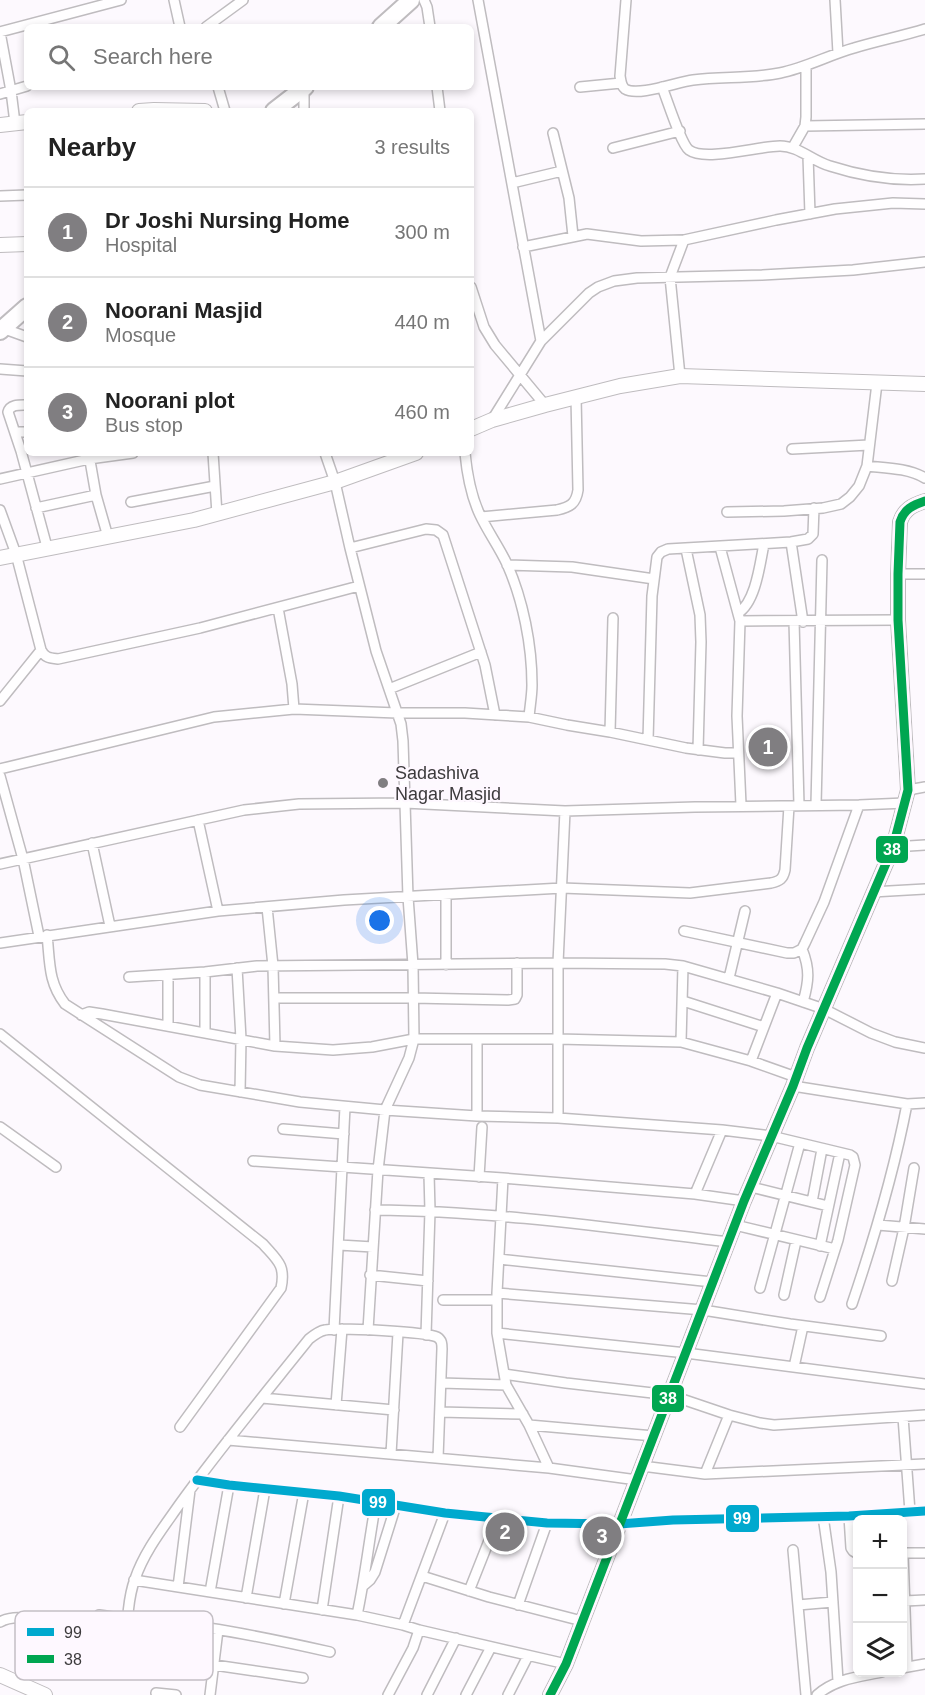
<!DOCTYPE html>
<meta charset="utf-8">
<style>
:root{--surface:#fff;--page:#f2f2f2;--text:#222;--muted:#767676;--line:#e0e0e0;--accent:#807e81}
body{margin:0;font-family:Arial,sans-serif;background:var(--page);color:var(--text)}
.controls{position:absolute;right:18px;bottom:18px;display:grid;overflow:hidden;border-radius:9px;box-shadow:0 3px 9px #0003}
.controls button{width:54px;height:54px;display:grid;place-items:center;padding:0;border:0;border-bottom:2px solid var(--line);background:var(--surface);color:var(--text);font:30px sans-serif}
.you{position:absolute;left:380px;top:921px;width:21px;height:21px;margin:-15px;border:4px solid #fff;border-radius:50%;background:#1a73e8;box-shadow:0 0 0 9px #1a73e833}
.badge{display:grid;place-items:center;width:39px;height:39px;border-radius:50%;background:var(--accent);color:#fff;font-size:20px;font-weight:700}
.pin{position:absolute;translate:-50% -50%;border:3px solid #fff;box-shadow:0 2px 6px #0006}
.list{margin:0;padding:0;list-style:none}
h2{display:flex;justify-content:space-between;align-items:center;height:78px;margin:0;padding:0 24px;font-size:26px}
h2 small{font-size:20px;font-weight:400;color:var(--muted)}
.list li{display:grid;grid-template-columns:39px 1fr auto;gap:18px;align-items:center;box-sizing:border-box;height:90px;padding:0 24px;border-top:2px solid var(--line)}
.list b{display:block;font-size:22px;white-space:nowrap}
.list p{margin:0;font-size:20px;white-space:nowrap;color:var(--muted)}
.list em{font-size:20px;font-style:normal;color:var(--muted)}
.icon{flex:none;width:33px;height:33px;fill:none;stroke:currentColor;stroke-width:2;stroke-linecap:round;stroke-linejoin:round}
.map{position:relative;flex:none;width:925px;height:1695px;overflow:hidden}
.search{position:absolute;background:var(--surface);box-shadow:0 3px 9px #0003;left:24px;top:24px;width:450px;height:66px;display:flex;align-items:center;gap:15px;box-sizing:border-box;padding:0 21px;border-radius:9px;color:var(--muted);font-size:22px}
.panel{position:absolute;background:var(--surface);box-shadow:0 3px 9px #0003;left:24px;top:108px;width:450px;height:348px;border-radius:9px}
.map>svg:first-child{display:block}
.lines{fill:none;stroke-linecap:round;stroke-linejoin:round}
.street-casing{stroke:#bfbcbf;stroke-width:12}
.secondary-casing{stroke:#bfbcbf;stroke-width:16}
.highway-casing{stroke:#bfbcbf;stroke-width:20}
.street{stroke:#fffeff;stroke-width:9}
.secondary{stroke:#fffeff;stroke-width:14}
.highway{stroke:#fffeff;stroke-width:16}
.bus-1-casing{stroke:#fef8ff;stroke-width:14}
.bus-2-casing{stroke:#fef8ff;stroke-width:14}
.bus-1{stroke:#00a9ce;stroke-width:9}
.bus-2{stroke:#00a651;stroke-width:9}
.poi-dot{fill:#807e81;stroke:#fef8ff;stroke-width:2}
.labels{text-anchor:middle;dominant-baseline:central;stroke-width:4.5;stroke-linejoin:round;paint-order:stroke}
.poi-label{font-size:18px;fill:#3d3b3d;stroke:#fef8ff;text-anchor:start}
.key{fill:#fef8ff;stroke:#c4bfc5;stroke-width:1.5}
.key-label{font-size:16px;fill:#3d3b3d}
.line-badge{stroke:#fef8ff;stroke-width:2}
.badge-label{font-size:16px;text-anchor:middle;font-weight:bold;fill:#fff}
</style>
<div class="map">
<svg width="925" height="1695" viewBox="0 0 925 1695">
<rect width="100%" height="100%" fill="#fdf9fe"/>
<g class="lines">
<defs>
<path id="street" d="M174,0l6,27
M424,0l3,7 3,20
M478,0l63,341
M626,0l-6,76c1,5 1,10 5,13 13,8 52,-7 68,-9 28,-4 58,-1 87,-7 25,-5 49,-18 74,-25 23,-7 48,-12 71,-19
M835,0l3,53
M206,27l37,-27
M0,32l121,-32
M0,32l11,59 4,32
M218,87l7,24
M437,87l3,24
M580,87l41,-4
M662,87c5,12 19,57 27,63 16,12 70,-4 91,-4 19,0 32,15 50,20 31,10 63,15 95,13
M0,94l27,-8
M304,111v-23
M805,126l120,-2
M553,133l16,65 4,38
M793,147l12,-21 1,-9v-51
M613,148l67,-17
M808,156l2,58
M512,183l50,-12
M0,196l27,-1
M523,247l64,-13 54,7 43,-1 92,-20 59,-11 58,-6 32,1
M471,287l13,40 11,18 50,60
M2,328l25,9
M0,369l27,2
M680,376l-10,-99 14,-37
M27,405c-7,0 -17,-1 -19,7l13,39 26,96
M492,420l49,-79 48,-48 9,-6 16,-6 23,-3 125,-3 91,-5 72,-8
M15,432h12
M792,449l77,-4
M213,453l4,61
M325,453l10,29 15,66 26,103 25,73 2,17 5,156 5,68 1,74 -5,19 -24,52 -7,60 -10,160
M465,453c2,21 6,43 15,62 8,17 19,32 27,49 16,36 25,81 25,121 0,10 -2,21 -3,32
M89,455l7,40 12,42
M867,466c19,2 41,2 58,12
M0,479l89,-20 44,-6
M131,502l84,-16
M36,508l60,-13
M0,510l16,44 25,96c4,8 9,8 17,9l142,-31 159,-42
M727,512l57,-1 39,-3 18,-4 9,-7 9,-11 8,-20 10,-83
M481,517l76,-7c13,-3 19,-6 21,-20l-2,-93
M791,542l12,80
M720,547l20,74 -3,95 4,89
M350,548l76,-19 10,1 7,5 42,130 10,50
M686,549l14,66 1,27 -3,108
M507,565l65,2 82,12
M898,574h27
M278,608l14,76 2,25
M738,613c18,-11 22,-50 26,-69
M740,621l158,-1
M794,621l5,184
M389,689l92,-37
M0,701l41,-51
M610,732l3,-114
M648,740l4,-144 5,-39 4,-5 7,-3 123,-7 17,-3 5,-5 1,-26
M0,769l214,-52 80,-8 103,4h68l64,4 38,8 43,7 76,16 39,5h13
M0,776l23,83 16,77
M908,790l17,-3
M816,805l6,-245
M198,820l20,91
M92,843l18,83
M893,847l32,-2
M0,864l244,-54 55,-6 106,-1 160,8 130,-4 164,-2 46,-2
M872,892l53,-3
M267,907l6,59 2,80
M684,931l103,22h7l8,-4 3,-6 19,-41 35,-97
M47,935c3,27 1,47 18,69l114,73 21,8 100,17 85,8 92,6 81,2 164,12 49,6 79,19 3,2 2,8 -17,75 -18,57
M0,943l218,-32 126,-11 218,-12 128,5 81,-10c9,-2 12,-4 14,-13l4,-64
M802,949c8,20 7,32 1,53
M446,965v-70
M237,968l4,71 -1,53
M168,975v51
M129,977l76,-5 52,-6 301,-3 107,1 18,2 94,27 47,16 47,24 24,9 30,6
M729,978l16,-67
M275,998h138l95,2 7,-1 2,-4v-32
M683,1001l81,26
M81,1015l8,-3 13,2 173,32 58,4 39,-3 42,-8h144l123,3 70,19 45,16
M205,1032v-60
M0,1034l263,210c14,16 23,21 18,44l-101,139
M477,1039v77
M681,1042l2,-76
M751,1061l26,-68
M793,1086l114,18 18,-1
M558,1118v-155l7,-152
M0,1127l56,40
M283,1129l61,5
M253,1161l250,17 192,16 49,7
M479,1177l3,-50
M503,1178l-6,115v40l189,20 239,31
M751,1187l77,19
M695,1194l27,-64
M812,1202l10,-53
M375,1210c119,1 236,18 353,32
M735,1225l100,24
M878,1225l47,4
M339,1245l34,2
M820,1246l20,-93
M499,1259l213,23
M370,1275l58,6
M892,1281l12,-53 10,-60
M760,1288l40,-145
M497,1293l206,17 87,14 91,12
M784,1295l12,-54
M443,1300h54
M852,1304c22,-65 42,-132 55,-200
M334,1330l11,-223
M497,1333l9,52 23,40 20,43
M426,1335l4,-124 -1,-37
M794,1367l9,-41
M504,1374l62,9 104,12 59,20 31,8 14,2 151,-10
M441,1383l65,2
M262,1398l132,12
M336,1405l6,-76
M440,1412l83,2
M903,1417l7,95
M529,1425l125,11
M228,1440l321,28 88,12
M391,1454l7,-121
M642,1466l63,8 220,-10
M705,1474l24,-59
M197,1480l32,5 110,11 106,17 102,10 72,1 54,-4 176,-4 76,-5
M823,1516l8,56 7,109
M849,1516l2,32 2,3 5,3
M793,1550l13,145
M902,1553h23
M903,1553l4,114
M422,1576l67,21 93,24
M134,1580l223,35 46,10 16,5 147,34
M363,1586l7,-6 5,-8 21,-67
M178,1587l12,-97
M469,1591l29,-73
M210,1592l19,-107
M246,1598l19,-109
M905,1601l20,-1
M284,1604l20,-112
M518,1605l29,-82
M798,1605l35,-3
M322,1610l17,-114
M99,1615c36,6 73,8 109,13 41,6 82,15 122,24
M357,1615c8,-37 12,-75 19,-113
M0,1622c27,-15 72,14 98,23 9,3 19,5 28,7l177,26
M403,1625l42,-112
M126,1652c1,-22 1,-52 9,-73 9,-27 28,-51 44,-74 41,-57 86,-111 130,-166 5,-4 10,-8 16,-9 14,-3 101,2 112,7 5,3 5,7 5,12l-4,109
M902,1668l23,-4
M156,1693l20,2
M210,1695l8,-65
M388,1695l25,-47 6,-18
M427,1695l29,-57
M466,1695l25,-48
M508,1695l20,-39
M817,1695c18,-16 41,-18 65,-23"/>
<path id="secondary" d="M139,111l15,-1 51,1
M0,125l27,-3
M0,245l27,-1
M471,429l21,-9 53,-15 75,-19 60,-10 245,8
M0,558l194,-38 141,-38 81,-29
M0,1675l45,20
M550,1695l16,-31 178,-463 49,-115 14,-38 86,-201 15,-57 -10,-170v-46l2,-52c4,-13 13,-17 25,-21"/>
<path id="highway" d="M381,27l30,-27
M274,111l31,-24
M0,331l27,-24"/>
</defs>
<use href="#street" class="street-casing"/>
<use href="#secondary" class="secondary-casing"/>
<use href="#highway" class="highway-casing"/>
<use href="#street" class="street"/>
<use href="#secondary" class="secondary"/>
<use href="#highway" class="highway"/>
<defs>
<path id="bus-1" d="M197,1480l32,5 110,11 106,17 102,10 72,1 54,-4 176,-4 76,-5"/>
<path id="bus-2" d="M550,1695l16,-31 178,-463 49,-115 14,-38 86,-201 15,-57 -10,-170v-46l2,-52c4,-13 13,-17 25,-21"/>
</defs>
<use href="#bus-1" class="bus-1-casing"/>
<use href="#bus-2" class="bus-2-casing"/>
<use href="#bus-1" class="bus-1"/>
<use href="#bus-2" class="bus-2"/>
</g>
<circle class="poi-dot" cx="383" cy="783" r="6"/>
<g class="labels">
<g class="poi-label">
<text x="395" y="773">Sadashiva<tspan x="395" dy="21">Nagar Masjid</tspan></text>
</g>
</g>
<rect x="15" y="1611" width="198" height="69" rx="9" class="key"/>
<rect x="27" y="1628" width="27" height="8" fill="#00a9ce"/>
<rect x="27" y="1655" width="27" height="8" fill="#00a651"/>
<g class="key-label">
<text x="64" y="1638">99</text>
<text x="64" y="1665">38</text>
</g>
<g class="line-badge">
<rect x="875" y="835" width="34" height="29" rx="6" fill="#00a651"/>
<rect x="651" y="1384" width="34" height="29" rx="6" fill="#00a651"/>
<rect x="361" y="1488" width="35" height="29" rx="6" fill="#00a9ce"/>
<rect x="725" y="1504" width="35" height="29" rx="6" fill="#00a9ce"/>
</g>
<g class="badge-label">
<text x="892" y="855">38</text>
<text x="668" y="1404">38</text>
<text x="378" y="1508">99</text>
<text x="742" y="1524">99</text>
</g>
</svg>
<div class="controls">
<button>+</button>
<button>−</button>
<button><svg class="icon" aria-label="layers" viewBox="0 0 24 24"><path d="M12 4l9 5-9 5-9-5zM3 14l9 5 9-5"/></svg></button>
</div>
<div class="you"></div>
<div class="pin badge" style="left:768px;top:747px">1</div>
<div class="pin badge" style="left:505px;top:1532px">2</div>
<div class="pin badge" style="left:602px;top:1536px">3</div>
<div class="search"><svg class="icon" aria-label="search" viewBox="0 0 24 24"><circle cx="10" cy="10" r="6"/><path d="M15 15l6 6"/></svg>Search here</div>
<section class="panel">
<h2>Nearby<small>3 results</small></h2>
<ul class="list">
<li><span class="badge">1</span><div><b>Dr Joshi Nursing Home</b><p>Hospital</p></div><em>300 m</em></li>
<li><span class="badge">2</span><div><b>Noorani Masjid</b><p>Mosque</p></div><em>440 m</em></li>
<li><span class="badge">3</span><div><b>Noorani plot</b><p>Bus stop</p></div><em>460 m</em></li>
</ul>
</section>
</div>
